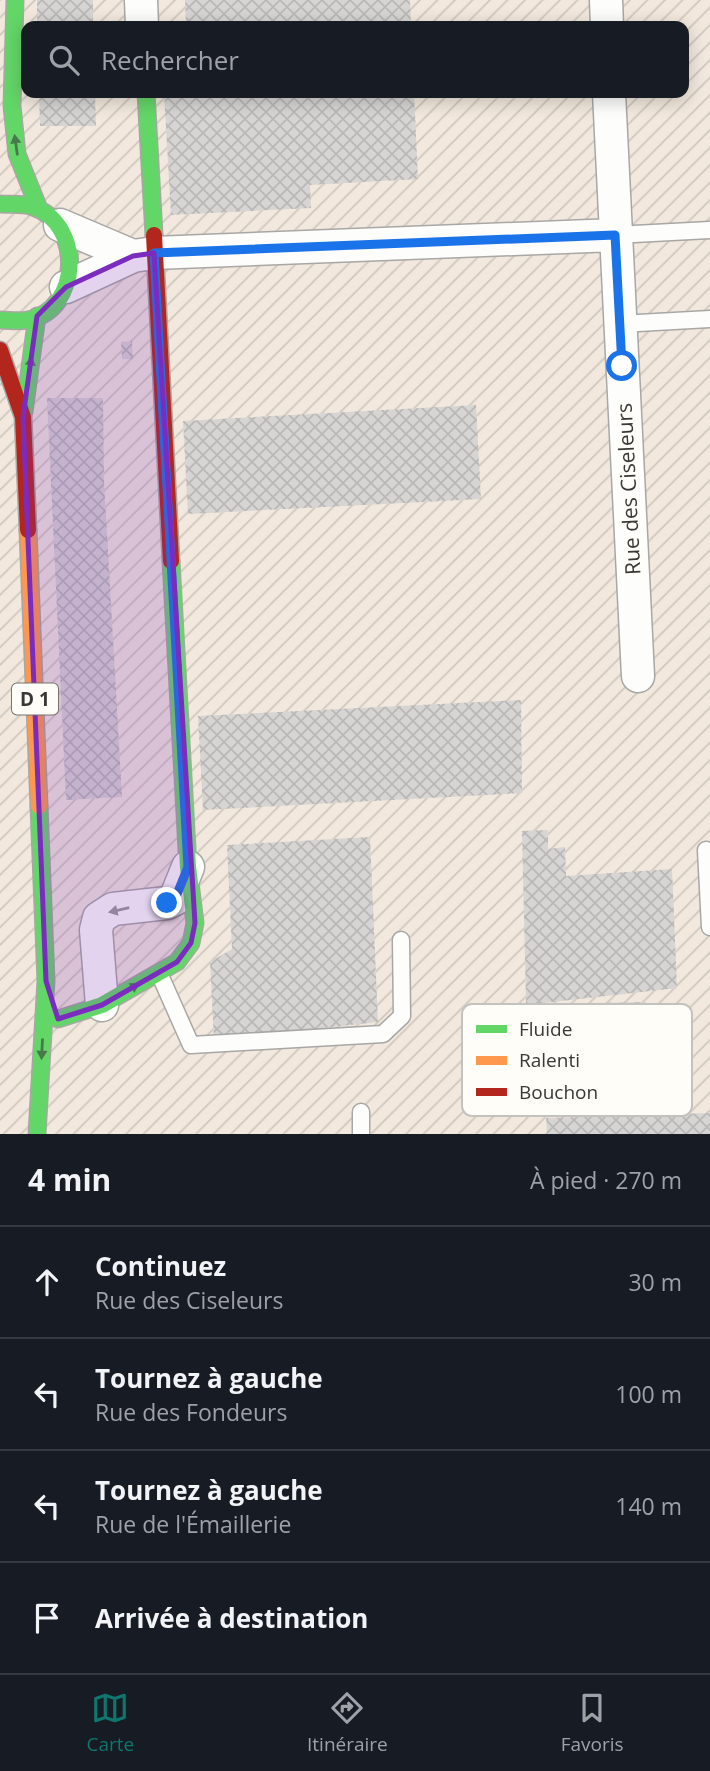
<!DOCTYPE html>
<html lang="fr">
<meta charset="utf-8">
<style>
:root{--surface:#171b24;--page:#242831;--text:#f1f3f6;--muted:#9ea1a6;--line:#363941;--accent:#0f766e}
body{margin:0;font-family:"Open Sans",sans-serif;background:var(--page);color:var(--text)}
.stop{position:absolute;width:21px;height:21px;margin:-16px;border:5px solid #1a73e8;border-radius:50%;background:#fff}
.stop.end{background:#1a73e8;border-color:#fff;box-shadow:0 2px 7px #0008}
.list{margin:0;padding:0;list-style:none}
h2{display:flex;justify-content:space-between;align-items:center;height:91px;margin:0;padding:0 28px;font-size:30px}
h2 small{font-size:23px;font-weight:400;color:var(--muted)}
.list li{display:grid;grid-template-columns:46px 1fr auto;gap:21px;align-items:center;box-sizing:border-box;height:112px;padding:0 28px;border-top:2px solid var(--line)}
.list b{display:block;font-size:26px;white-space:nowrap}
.list p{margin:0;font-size:23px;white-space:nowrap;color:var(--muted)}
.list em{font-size:23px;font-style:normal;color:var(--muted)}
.icon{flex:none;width:38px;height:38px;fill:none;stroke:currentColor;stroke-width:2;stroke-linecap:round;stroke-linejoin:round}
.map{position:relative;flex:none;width:710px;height:1134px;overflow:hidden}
.search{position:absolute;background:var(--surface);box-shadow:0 4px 18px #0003;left:21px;right:21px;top:21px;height:77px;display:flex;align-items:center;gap:18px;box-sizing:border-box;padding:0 24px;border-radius:14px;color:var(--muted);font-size:26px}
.sheet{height:539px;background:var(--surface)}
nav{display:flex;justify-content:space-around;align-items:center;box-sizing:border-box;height:98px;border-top:2px solid var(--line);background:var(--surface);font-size:19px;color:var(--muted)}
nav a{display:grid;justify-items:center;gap:4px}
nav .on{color:var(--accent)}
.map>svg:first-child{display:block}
.industrial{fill:url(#industrial-furrows);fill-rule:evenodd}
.building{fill:url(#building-cross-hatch)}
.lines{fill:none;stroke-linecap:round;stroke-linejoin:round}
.lane-casing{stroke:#a8a7a5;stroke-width:19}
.street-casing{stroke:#a8a7a5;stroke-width:35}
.fast-casing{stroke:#a8a7a5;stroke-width:19}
.slow-casing{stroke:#a8a7a5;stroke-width:19}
.jam-casing{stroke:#a8a7a5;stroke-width:19}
.lane{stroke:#fdfdfc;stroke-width:16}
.street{stroke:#fdfdfc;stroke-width:32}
.fast{stroke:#63d668;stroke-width:16}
.slow{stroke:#ff974d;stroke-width:16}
.jam{stroke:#b3261e;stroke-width:16}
.oneway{fill:#4a774b}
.oneway2{fill:#9b9a9a}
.route{stroke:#1a73e8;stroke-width:9}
.marked{fill:#7b2cbf;fill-opacity:0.2;stroke:#7b2cbf;stroke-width:5;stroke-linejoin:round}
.labels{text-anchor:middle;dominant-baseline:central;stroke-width:5;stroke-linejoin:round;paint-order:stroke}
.shield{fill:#fffdf8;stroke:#747371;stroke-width:2}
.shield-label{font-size:19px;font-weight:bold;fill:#393837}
.street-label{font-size:21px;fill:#393837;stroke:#fffdf8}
.key{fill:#fffdf8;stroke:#c4c2be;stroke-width:2}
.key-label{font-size:19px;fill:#393837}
</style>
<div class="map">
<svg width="710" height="1134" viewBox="0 0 710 1134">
<defs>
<pattern id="industrial-furrows" width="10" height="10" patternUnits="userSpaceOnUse" patternTransform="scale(1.75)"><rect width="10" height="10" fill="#f2e8dd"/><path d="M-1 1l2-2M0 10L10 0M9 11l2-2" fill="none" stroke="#d0c8be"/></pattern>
<pattern id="building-cross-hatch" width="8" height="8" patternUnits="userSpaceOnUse" patternTransform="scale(1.75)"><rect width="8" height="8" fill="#d7d5d3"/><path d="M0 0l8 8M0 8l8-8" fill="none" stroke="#b9b8b6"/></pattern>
</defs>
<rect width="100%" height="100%" fill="#f1efec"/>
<path class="industrial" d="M0,0h710v1134h-710zM26,26h658v67h-658z"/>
<path class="building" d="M37,0h56v26h-56z
M185,0h225l1,26h-225z
M39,93h56l1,33h-56z
M164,93h250l4,86 -108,6 1,23 -140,7z
M132,341l1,18h-11l-1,-17z
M47,398h56l1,83 18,316 -56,3z
M476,405l5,94 -293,15 -5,-93z
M521,700l1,93 -319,17 -5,-94z
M548,830v19l17,-2 1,29 106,-7 5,119 -151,17 -4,-174z
M370,837l8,185 -164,18 -4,-78 22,-13 -5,-104z
M646,1002v43h-28v43l-73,2 1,24 -41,1 -2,-96 40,-1 -1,-14z
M710,1113v21h-163l-1,-16z"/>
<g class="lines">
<defs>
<path id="lane" d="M615,235l95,-5
M620,324l90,-5
M706,850l4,77
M159,973l32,72 192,-11 19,-18 -1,-76
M361,1112v22"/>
<path id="street" d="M141,0l1,26
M606,0l1,26
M609,93l29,583
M60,225l73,31
M66,287l67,-31 21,-3 461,-18
M102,1005l-6,-75 3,-12 14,-9 54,-6 8,-4 13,-32"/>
<path id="fast" d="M15,0l-3,106 5,48 22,55
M146,93l8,142
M0,204c10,1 24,-1 33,3 51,17 48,103 -5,113 -9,2 -19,0 -28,0
M24,412l13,-96
M58,1019l44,-14 75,-43 14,-19 4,-20 -7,-56 -17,-306
M37,1134l9,-153 -7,-175"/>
<path id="slow" d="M28,530l11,276"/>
<path id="jam" d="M154,235l17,326
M0,350l23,67 5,113"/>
</defs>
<use href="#lane" class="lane-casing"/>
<use href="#street" class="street-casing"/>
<use href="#fast" class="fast-casing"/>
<use href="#slow" class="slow-casing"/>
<use href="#jam" class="jam-casing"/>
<use href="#lane" class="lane"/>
<use href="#street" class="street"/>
<use href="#fast" class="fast"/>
<use href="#slow" class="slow"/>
<use href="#jam" class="jam"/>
</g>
<defs><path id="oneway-solid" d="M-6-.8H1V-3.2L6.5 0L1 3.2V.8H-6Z" transform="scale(1.75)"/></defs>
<g class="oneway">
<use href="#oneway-solid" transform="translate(16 145) rotate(-98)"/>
<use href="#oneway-solid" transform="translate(30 367) rotate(-82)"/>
<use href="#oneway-solid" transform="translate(130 989) rotate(-30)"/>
<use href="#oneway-solid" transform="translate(42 1049) rotate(93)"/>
</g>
<use class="oneway2" href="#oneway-solid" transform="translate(119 910) rotate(167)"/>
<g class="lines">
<path class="route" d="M167,903l8,-4 13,-32 -34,-614 461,-18 7,131"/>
</g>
<path class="marked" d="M154,253l41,670 -4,20 -14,19 -75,43 -44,14 -12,-38 -23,-564 14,-101 29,-29 67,-31z"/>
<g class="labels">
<rect class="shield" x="12" y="683.5" width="46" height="31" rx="5"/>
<g class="shield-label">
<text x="35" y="699">D 1</text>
</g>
<g class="street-label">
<text transform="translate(628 489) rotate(-93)">Rue des Ciseleurs</text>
</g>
</g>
<rect x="462" y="1004" width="230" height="112" rx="10" class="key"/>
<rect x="476" y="1025" width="31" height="8" fill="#63d668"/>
<rect x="476" y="1056" width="31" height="9" fill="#ff974d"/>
<rect x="476" y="1088" width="31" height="8" fill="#b3261e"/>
<g class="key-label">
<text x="519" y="1036">Fluide</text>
<text x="519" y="1067">Ralenti</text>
<text x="519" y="1099">Bouchon</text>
</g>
</svg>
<div class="stop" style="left:622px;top:366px"></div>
<div class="stop end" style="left:167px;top:903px"></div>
<div class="search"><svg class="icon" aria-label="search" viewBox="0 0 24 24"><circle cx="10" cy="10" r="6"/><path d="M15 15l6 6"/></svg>Rechercher</div>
</div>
<section class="sheet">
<h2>4 min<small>À pied · 270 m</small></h2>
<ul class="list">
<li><svg class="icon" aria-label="ahead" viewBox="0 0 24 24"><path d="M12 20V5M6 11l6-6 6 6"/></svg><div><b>Continuez</b><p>Rue des Ciseleurs</p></div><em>30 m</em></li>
<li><svg class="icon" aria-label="left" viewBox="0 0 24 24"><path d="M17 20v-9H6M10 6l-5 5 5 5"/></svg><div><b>Tournez à gauche</b><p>Rue des Fondeurs</p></div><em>100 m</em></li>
<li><svg class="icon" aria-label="left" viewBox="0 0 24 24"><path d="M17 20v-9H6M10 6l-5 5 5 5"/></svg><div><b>Tournez à gauche</b><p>Rue de l'Émaillerie</p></div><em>140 m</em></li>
<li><svg class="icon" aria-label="arrive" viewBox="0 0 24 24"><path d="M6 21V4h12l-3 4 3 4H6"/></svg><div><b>Arrivée à destination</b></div></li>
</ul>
</section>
<nav>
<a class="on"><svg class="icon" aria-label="map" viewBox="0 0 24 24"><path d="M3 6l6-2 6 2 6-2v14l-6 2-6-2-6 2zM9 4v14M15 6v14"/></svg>Carte</a>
<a><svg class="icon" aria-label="directions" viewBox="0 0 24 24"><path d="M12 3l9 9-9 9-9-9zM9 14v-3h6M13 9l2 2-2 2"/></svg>Itinéraire</a>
<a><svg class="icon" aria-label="saved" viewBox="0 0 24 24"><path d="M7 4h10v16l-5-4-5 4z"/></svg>Favoris</a>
</nav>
